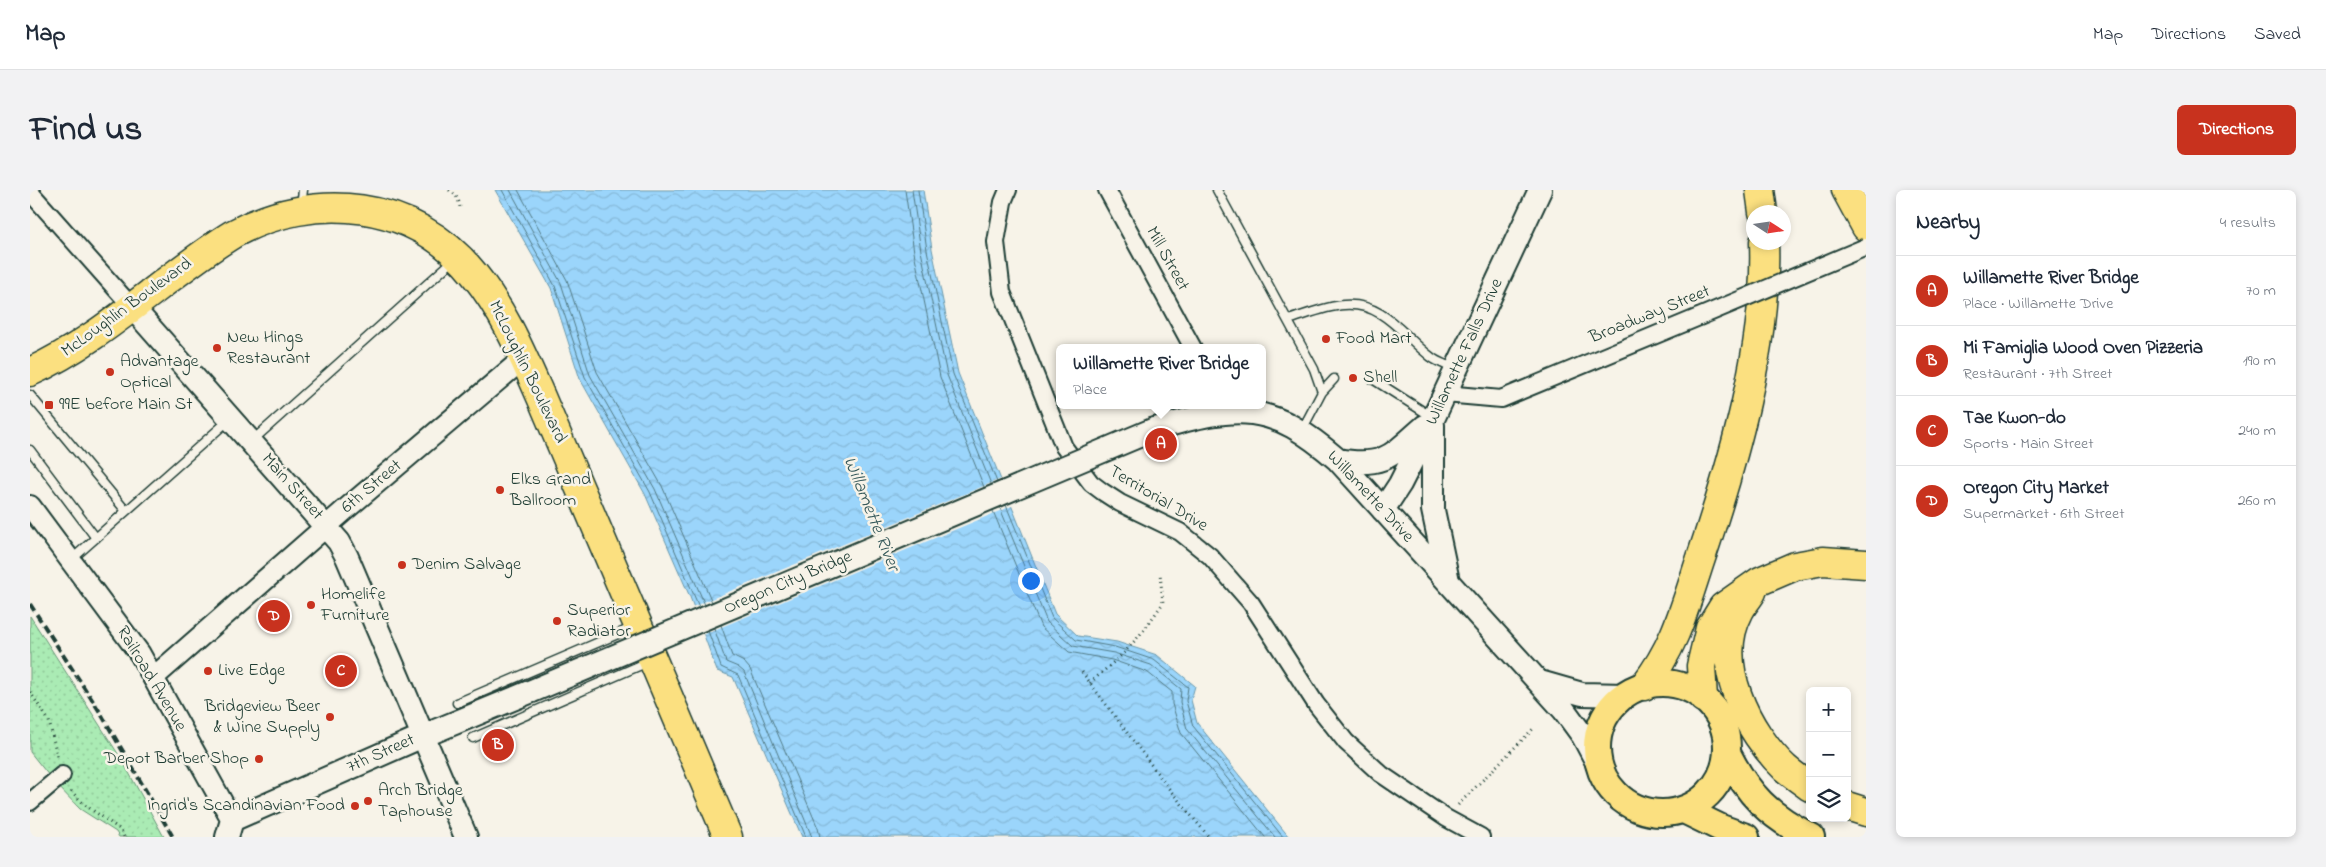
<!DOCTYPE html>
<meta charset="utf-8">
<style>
:root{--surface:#fff;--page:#f2f2f3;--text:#1f2937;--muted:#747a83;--line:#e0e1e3;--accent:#c8321e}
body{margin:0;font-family:"Indie Flower",sans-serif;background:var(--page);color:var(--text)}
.controls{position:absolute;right:15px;bottom:15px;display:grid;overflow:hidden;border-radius:8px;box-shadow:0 2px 8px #0003}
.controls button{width:45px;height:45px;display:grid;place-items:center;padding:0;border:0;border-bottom:1px solid var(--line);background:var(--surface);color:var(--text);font:25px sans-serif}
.compass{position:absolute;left:1716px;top:15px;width:45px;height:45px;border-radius:50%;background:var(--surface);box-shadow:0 2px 8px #0003;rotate:102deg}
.you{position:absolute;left:1000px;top:390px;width:18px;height:18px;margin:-12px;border:4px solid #fff;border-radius:50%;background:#1a73e8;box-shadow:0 0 0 8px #1a73e833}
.badge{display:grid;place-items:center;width:32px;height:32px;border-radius:50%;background:var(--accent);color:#fff;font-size:16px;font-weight:700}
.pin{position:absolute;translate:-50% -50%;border:2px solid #fff;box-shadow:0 1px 5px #0006}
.popup{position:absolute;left:1026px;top:154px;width:210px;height:65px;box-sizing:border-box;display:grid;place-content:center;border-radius:8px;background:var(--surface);filter:drop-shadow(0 1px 4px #0005);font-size:16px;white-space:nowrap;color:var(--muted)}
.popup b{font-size:19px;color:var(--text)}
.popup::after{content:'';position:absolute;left:50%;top:100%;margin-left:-10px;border:10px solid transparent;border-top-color:var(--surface)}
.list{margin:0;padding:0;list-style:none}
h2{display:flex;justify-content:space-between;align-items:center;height:65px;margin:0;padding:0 20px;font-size:21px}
h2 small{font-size:16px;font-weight:400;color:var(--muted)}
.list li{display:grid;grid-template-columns:32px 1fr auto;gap:15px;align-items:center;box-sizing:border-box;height:70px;padding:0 20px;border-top:1px solid var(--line)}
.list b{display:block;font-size:19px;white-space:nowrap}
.list p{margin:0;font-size:16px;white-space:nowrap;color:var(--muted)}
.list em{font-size:16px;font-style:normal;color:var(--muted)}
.icon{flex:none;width:28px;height:28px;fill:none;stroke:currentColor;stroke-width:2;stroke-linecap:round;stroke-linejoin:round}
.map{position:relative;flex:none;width:1836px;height:647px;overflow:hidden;border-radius:8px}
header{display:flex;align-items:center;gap:30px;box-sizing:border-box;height:70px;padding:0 25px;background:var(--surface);border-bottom:1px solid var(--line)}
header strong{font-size:24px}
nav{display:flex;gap:28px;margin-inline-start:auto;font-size:18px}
.intro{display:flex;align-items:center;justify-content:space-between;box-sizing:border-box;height:120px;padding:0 30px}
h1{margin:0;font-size:35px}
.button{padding:12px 22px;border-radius:8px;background:var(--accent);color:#fff;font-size:18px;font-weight:700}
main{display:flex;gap:30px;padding:0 30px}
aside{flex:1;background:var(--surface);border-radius:8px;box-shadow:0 2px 8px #0003}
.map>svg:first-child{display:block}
.park{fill:url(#park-dots);stroke:#649474}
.water{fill:url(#water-waves);stroke:#6998ab}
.pier{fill:#f7f3e8}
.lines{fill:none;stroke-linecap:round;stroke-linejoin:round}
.shore{stroke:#517a84;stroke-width:1}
.service-casing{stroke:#1f3d34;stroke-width:11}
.minor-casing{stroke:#1f3d34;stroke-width:20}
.tertiary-casing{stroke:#1f3d34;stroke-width:24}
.secondary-casing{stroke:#1f3d34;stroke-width:26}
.primary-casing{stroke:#1f3d34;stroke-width:30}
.trunk-casing{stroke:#1f3d34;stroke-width:31}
.motorway-casing{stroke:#1f3d34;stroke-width:31}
.path{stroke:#1f3d34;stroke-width:3;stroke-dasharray:1 4;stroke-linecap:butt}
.service{stroke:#f7f3e8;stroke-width:8}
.minor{stroke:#f7f3e8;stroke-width:16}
.tertiary{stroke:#f7f3e8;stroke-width:20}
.secondary{stroke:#f7f3e8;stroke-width:22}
.primary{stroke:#fbe080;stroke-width:26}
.trunk{stroke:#fbe080;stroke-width:28}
.motorway{stroke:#fbe080;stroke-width:28}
.rail{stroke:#1f3d34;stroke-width:4;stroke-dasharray:8 4;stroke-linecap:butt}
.minor-bridge-casing{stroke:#1f3d34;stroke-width:20;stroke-linecap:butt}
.secondary-bridge-casing{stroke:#1f3d34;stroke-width:26;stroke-linecap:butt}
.minor-bridge{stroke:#f7f3e8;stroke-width:16}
.secondary-bridge{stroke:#f7f3e8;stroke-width:22}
.poi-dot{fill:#c8321e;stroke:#f7f3e8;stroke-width:2}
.labels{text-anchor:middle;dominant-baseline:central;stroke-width:5;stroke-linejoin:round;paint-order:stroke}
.street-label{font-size:18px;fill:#1f3d34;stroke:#f7f3e8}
.poi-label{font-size:18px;fill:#1f3d34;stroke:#f7f3e8;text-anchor:start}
.water-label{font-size:19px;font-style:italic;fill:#385b5c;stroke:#f7f3e8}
</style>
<header>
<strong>Map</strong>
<nav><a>Map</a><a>Directions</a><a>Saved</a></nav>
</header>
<div class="intro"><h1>Find us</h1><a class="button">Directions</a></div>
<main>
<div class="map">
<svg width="1836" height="647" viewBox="0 0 1836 647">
<defs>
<pattern id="park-dots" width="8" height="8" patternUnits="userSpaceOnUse" patternTransform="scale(1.25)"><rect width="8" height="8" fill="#aaebb4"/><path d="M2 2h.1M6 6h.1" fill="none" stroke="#92ca9b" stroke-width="1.8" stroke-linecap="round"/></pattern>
<pattern id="water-waves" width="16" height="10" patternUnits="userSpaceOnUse" patternTransform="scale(1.25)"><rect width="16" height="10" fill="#9bd5fb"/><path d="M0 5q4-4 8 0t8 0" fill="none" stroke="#85b8d8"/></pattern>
</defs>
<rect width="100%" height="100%" fill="#f7f3e8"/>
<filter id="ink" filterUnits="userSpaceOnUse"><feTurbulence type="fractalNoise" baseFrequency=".02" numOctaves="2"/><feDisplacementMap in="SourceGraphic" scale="10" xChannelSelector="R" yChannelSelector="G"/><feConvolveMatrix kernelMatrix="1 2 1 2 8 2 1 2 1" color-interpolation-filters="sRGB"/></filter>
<g filter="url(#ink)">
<path class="park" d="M0,426l92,144 42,77h-45l-3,-5 -36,-23 -26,-27 -24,-30z"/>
<path class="water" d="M465,0h428l9,59 26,124 97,241 23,22 39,6 40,13 38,31 -4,14 6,23 92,114h-487l-69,-160 -16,-6 -27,-74 -45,-103 -65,-115 -29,-91z"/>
<path class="pier" d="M973,288l11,27 -312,130 -10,-28z"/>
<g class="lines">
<path class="shore" d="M472,0l53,96 30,91 65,115 49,115
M480,0l51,93 29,92 65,114 50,116
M488,0l49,90 30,92 65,114 50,116
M875,0l9,62 26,125 44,110
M882,0l9,61 26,124 44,109
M888,0l9,60 26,124 44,108
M976,315l46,113 24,22 39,7 39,13 34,27 -2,14 7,25 90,111
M970,318l47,114 26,24 41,7 37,12 30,24 -1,13 7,27 88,108
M963,321l48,116 28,25 43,8 35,12 25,20v12l9,29 84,104
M691,435l11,31 12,6 6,7 68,159 2,9
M684,438l12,34 12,5 6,5 68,165
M678,441l13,36 17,8 68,162"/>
<defs>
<path id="service" d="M1187,0l97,179 8,23
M271,16l2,-16
M1258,130c17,-5 38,-14 56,-15 40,-3 58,30 87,52 6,5 16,8 24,12
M1341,188l61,39
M0,205l96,116
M1272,240l20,-38 12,-13
M223,250l202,-181
M0,260l66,88
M41,370l158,-140
M427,513l177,-76
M443,548l175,-76"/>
<path id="minor" d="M978,0l-5,12 -7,40 6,50 62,155 27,36 12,9 17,11 60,29 30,24 41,47 65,101 30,38 35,32 65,44 35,19
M1077,0l86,158
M0,2l102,115
M1415,204l56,5 198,-82
M0,612l32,-27"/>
<path id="tertiary" d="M0,316l110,148 92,166
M123,488l193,-169 178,-151"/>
<path id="secondary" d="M102,117l207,235 8,15 119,280
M1403,235v85l15,71
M1125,239c84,-25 115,-28 183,31l226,250 19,26 17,32
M1308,270c47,8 54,-5 87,-34
M1353,320l17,-26 33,-65 107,-229
M1510,492l42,12 43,1
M197,647l5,-17 191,-84 109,-45"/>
<path id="primary" d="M1567 558a65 65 0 1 1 130 0a65 65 0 1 1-130 0Z
M1697,563c21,42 42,63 84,84
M1654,620l37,18 25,9"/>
<path id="trunk" d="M0,182c75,-34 133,-95 203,-138 81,-44 181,-35 241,40 30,37 48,80 67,123l187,440"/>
<path id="motorway" d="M1730,0l3,22
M1816,0l20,37
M1722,402c-4,7 -10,13 -13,20 -27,51 8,120 46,156 8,7 17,13 25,19
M1614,496c32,-41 41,-80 57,-128 32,-95 67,-215 63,-316
M1673,508l-2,-32 9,-38 13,-21 37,-26 35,-15 28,-5 43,3
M1817,616l19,6"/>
</defs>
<use href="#service" class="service-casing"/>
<use href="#minor" class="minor-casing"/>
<use href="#tertiary" class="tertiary-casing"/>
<use href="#secondary" class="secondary-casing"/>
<use href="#primary" class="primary-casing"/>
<use href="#trunk" class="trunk-casing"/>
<use href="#motorway" class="motorway-casing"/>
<path class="path" d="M419,0c8,5 11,11 11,21
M1052,482l88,118 39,47
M1060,493l34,-30 20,-23 19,-27 -3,-30
M0,502l19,29 9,39
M41,601l14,14 36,25 3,7
M1428,615l77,-78"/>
<use href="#service" class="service"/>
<use href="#minor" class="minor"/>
<use href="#tertiary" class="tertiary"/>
<use href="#secondary" class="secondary"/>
<use href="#primary" class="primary"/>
<use href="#trunk" class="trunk"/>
<use href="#motorway" class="motorway"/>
<path class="rail" d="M0,414l70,108 73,125"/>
<defs>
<path id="minor-bridge" d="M1669,127l167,-70"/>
<path id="secondary-bridge" d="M502,501l623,-262"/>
</defs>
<use href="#minor-bridge" class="minor-bridge-casing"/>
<use href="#secondary-bridge" class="secondary-bridge-casing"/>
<use href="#minor-bridge" class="minor-bridge"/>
<use href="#secondary-bridge" class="secondary-bridge"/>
</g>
</g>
<g class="poi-dot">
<circle cx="1296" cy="149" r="5"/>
<circle cx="187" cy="158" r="5"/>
<circle cx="80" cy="182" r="5"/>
<circle cx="1323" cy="188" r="5"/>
<rect x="14" y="210" width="10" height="10" rx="2.5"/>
<circle cx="470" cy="300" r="5"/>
<circle cx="372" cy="375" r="5"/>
<circle cx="281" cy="415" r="5"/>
<circle cx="527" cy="431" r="5"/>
<circle cx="178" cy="481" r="5"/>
<circle cx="300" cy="527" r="5"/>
<circle cx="229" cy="569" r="5"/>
<circle cx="338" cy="611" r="5"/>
<circle cx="325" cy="616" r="5"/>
</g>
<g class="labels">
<g class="street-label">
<text transform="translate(1137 69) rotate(61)">Mill Street</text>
<text transform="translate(97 118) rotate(-36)">McLoughlin Boulevard</text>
<text transform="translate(1620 125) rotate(-22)">Broadway Street</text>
<text transform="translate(1435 162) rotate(-65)">Willamette Falls Drive</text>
<text transform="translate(497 182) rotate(64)">McLoughlin Boulevard</text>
<text transform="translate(262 297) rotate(48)">Main Street</text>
<text transform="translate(342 297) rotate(-40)">6th Street</text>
<text transform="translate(1340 307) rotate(47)">Willamette Drive</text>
<text transform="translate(1128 309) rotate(31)">Territorial Drive</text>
<text transform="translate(758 393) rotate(-23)">Oregon City Bridge</text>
<text transform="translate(121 489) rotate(59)">Railroad Avenue</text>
<text transform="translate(351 564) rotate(-24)">7th Street</text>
</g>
<g class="poi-label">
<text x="197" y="148">New Hings<tspan x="197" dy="21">Restaurant</tspan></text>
<text x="1306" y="149">Food Mart</text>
<text x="90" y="172">Advantage<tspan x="90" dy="21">Optical</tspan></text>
<text x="1333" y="188">Shell</text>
<text x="29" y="215">99E before Main St</text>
<text x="480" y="290">Elks Grand<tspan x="480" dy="21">Ballroom</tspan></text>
<text x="382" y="375">Denim Salvage</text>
<text x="291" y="405">Homelife<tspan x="291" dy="21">Furniture</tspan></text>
<text x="537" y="421">Superior<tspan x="537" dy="21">Radiator</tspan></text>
<text x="188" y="481">Live Edge</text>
<text x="290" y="517" text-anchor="end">Bridgeview Beer<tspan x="290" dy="21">&amp; Wine Supply</tspan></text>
<text x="219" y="569" text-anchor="end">Depot Barber Shop</text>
<text x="348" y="601">Arch Bridge<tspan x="348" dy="21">Taphouse</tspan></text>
<text x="315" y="616" text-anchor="end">Ingrid's Scandinavian Food</text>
</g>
<g class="water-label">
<text transform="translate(841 324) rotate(68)">Willamette River</text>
</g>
</g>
</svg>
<div class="controls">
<button>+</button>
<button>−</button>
<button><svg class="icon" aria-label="layers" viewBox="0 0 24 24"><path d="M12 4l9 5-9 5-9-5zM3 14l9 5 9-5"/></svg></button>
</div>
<svg class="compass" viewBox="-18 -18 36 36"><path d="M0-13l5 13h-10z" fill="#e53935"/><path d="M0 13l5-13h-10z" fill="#747a83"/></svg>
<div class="you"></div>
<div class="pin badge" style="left:1131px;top:254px">A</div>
<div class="popup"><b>Willamette River Bridge</b>Place</div>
<div class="pin badge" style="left:468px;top:555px">B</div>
<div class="pin badge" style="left:311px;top:481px">C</div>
<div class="pin badge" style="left:244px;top:426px">D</div>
</div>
<aside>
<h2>Nearby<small>4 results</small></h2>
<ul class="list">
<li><span class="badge">A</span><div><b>Willamette River Bridge</b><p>Place · Willamette Drive</p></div><em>70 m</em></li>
<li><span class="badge">B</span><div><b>Mi Famiglia Wood Oven Pizzeria</b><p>Restaurant · 7th Street</p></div><em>190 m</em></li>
<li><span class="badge">C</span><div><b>Tae Kwon-do</b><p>Sports · Main Street</p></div><em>240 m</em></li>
<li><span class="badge">D</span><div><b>Oregon City Market</b><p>Supermarket · 6th Street</p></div><em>260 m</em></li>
</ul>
</aside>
</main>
